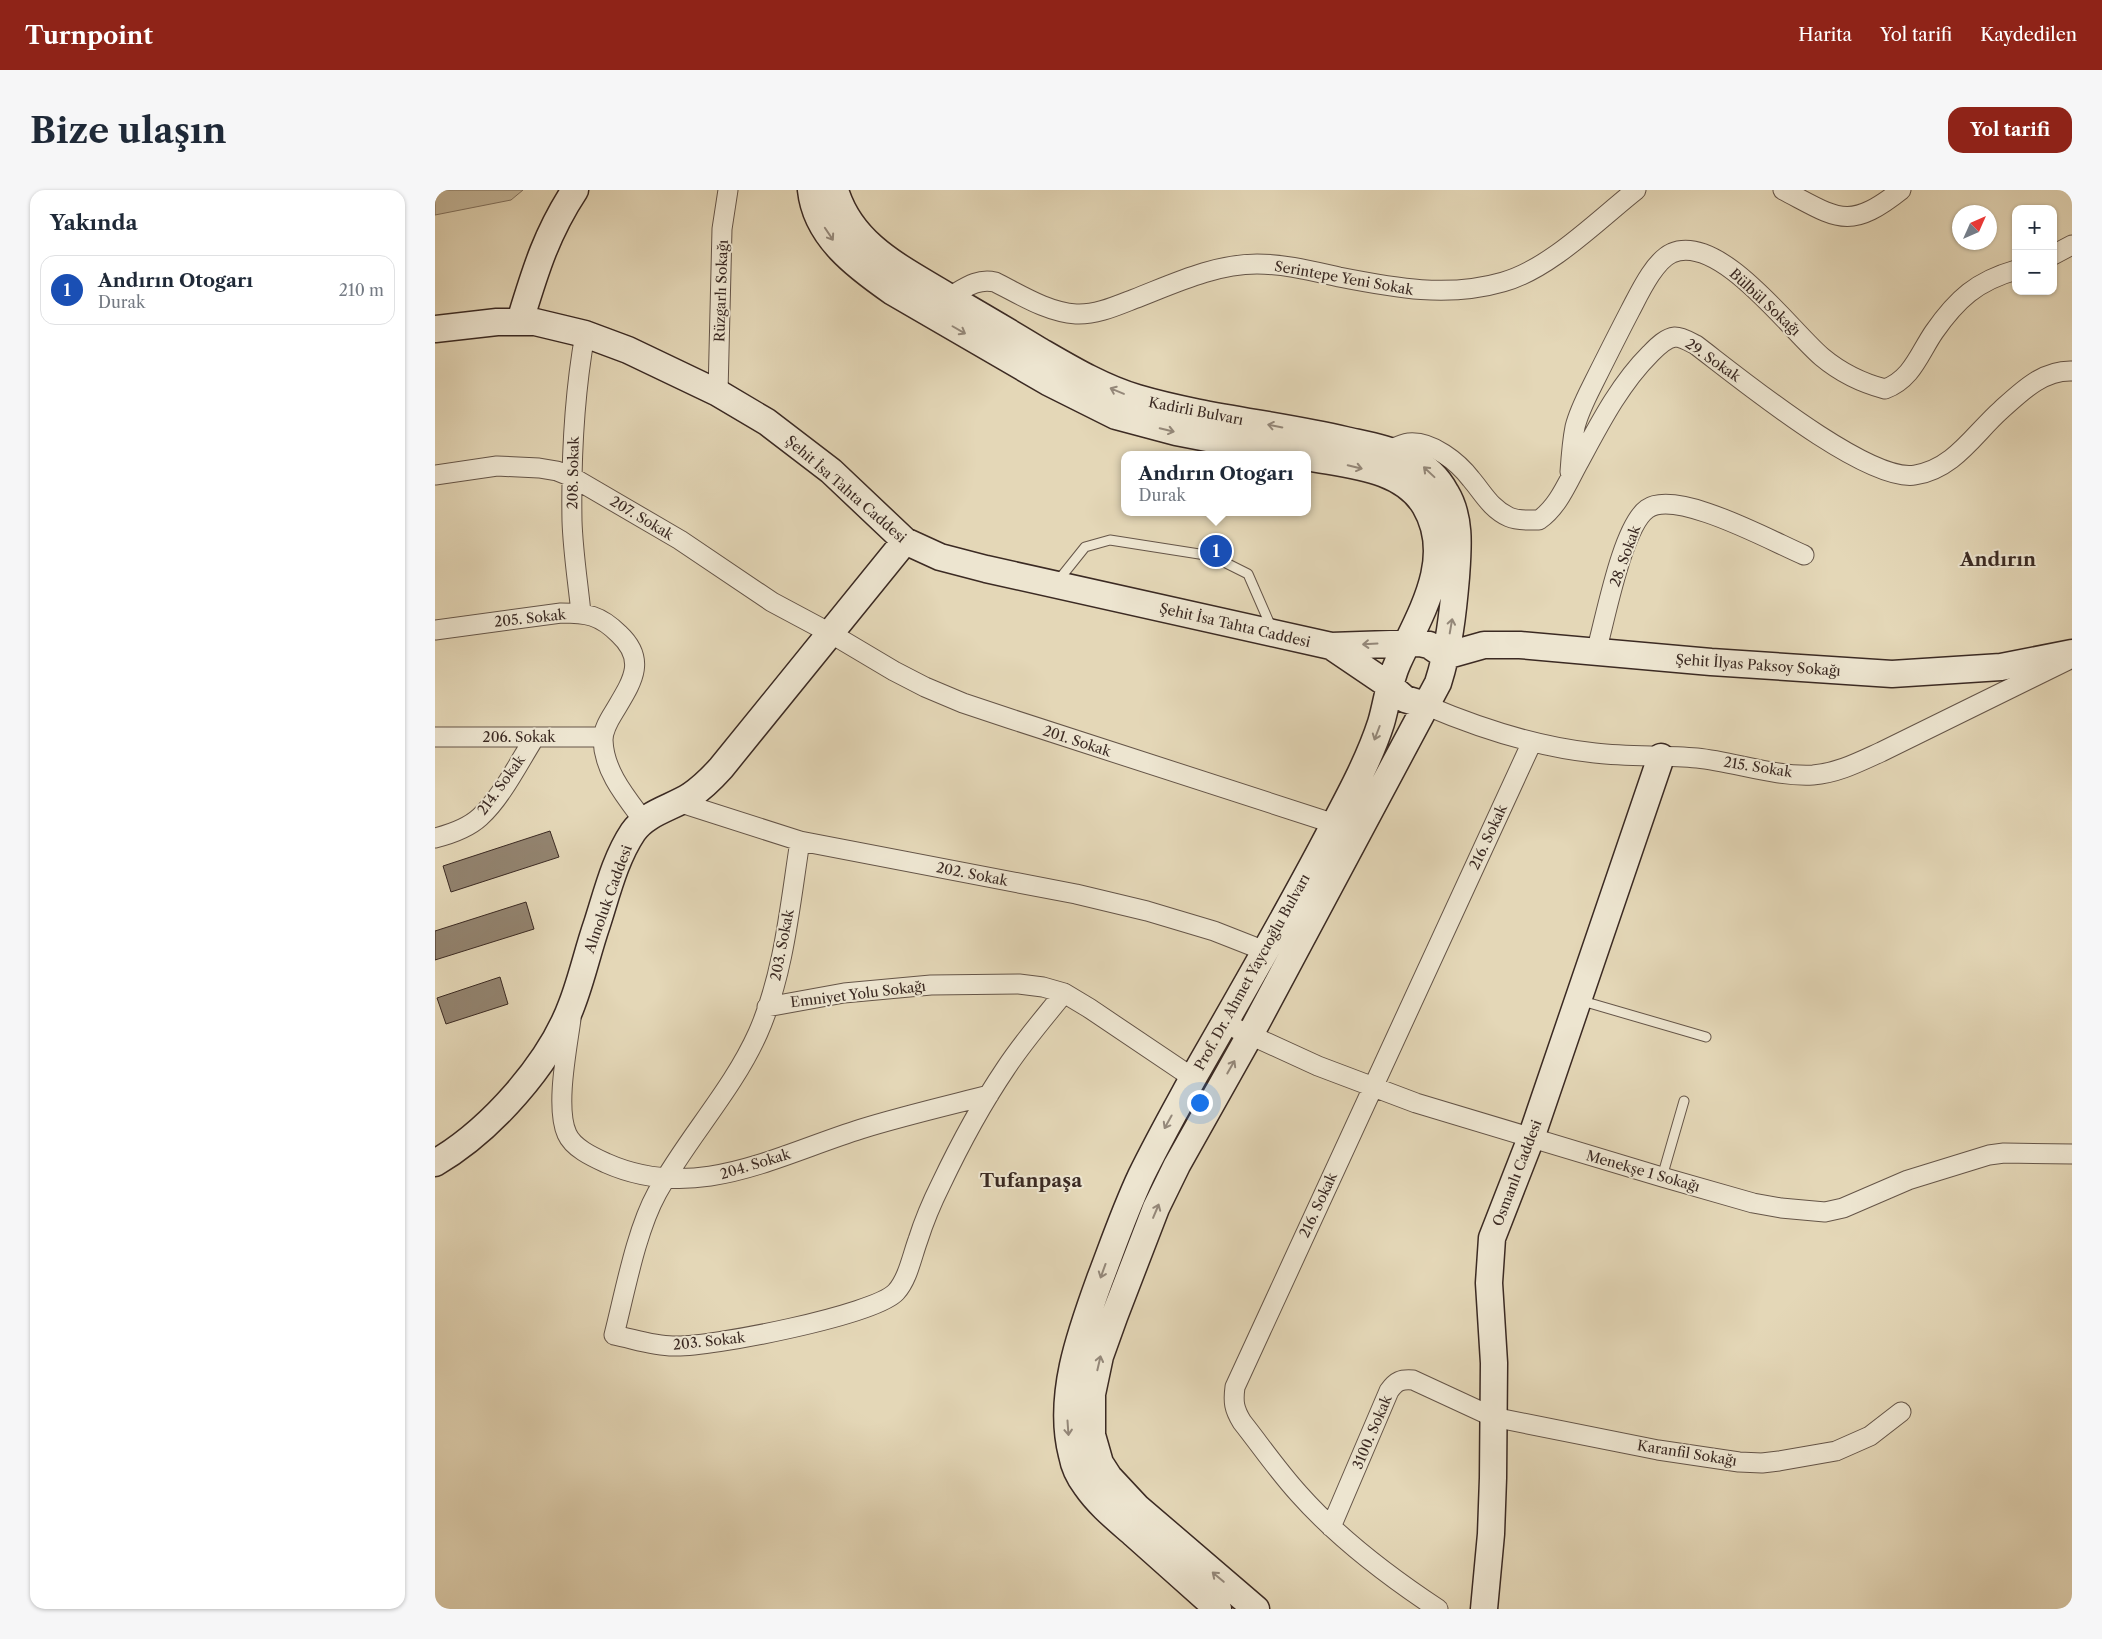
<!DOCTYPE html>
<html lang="tr">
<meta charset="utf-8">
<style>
:root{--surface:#fff;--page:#f6f6f7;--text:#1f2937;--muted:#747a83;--line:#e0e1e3;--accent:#8f2418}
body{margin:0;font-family:"Libre Caslon Text",serif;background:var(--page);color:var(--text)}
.controls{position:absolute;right:15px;top:15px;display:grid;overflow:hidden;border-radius:10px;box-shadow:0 1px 4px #0004}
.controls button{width:45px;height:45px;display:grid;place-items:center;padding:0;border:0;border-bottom:1px solid var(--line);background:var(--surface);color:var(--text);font:25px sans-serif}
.compass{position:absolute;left:1517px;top:15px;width:45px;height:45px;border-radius:50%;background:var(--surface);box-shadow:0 1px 4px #0004;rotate:45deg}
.you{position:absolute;left:764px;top:912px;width:18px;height:18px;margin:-12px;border:4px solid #fff;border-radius:50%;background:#1a73e8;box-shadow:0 0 0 8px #1a73e833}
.badge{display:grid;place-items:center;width:32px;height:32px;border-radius:50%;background:var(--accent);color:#fff;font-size:16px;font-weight:700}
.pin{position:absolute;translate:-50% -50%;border:2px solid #fff;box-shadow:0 1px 5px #0006}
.popup{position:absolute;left:686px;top:261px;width:190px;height:65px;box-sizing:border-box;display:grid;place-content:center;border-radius:10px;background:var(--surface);filter:drop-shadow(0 1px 4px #0005);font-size:16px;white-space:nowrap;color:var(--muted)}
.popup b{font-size:19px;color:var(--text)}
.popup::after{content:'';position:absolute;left:50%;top:100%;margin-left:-10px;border:10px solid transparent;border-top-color:var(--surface)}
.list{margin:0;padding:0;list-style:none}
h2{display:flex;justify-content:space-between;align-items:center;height:65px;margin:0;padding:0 20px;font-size:21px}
h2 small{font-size:16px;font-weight:400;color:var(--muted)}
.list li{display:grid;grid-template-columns:32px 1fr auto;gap:15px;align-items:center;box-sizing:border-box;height:70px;margin:0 10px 10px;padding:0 10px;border:1px solid var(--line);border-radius:15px}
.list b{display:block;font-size:19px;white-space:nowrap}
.list p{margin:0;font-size:16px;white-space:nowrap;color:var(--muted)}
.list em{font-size:16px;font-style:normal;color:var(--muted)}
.map{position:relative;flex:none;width:1637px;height:1419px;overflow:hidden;border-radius:15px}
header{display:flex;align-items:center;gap:30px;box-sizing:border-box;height:70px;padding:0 25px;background:var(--accent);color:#fff}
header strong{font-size:24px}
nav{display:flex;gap:28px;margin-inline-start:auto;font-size:18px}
.intro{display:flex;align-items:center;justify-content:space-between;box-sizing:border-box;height:120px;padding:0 30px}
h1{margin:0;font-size:35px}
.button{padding:12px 22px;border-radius:15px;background:var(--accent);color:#fff;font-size:18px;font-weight:700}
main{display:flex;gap:30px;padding:0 30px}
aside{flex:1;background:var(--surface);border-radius:15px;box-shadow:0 1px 4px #0004}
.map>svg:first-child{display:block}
.green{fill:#c7ba9e;stroke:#817260}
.building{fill:#938470;stroke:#3b2a23}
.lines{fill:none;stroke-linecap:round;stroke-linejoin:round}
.lane-casing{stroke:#655548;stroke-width:11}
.street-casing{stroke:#655548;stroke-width:21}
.secondary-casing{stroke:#3b2a23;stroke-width:29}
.lane{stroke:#ede5d0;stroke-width:9}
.street{stroke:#ede5d0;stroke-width:19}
.secondary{stroke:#ede5d0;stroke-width:26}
.oneway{stroke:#94887a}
.labels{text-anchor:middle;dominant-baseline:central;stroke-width:4;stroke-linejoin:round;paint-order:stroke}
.street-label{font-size:14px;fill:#3b2a23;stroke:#ede5d0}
.district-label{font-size:19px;font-weight:bold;fill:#3b2a23;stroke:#ede5d0}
</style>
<header>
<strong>Turnpoint</strong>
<nav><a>Harita</a><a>Yol tarifi</a><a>Kaydedilen</a></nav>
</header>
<div class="intro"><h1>Bize ulaşın</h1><a class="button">Yol tarifi</a></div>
<main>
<aside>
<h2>Yakında<small></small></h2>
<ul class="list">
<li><span class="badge" style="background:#1a4fb4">1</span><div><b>Andırın Otogarı</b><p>Durak</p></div><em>210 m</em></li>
</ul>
</aside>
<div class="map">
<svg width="1637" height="1419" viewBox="0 0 1637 1419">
<rect width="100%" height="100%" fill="#e4d7b7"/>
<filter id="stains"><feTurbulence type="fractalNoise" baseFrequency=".004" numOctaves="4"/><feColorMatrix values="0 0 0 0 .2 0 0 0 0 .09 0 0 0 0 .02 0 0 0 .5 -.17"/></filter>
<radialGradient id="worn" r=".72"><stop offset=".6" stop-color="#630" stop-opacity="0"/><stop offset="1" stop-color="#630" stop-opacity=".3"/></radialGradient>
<path class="green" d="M0,0h88l-12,10 -76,15z"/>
<path class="building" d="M115,641l9,26 -108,35 -8,-26z
M91,712l8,27 -99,31v-29z
M65,787l8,27 -62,20 -9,-26z"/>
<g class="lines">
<defs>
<path id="lane" d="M622,392l28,-35 25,-7 102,16 36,18 24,55
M1144,810l127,37
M1227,987l22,-76"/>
<path id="street" d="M1348,0c54,28 65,42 118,0
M1618,65l19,-10
M514,107c16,-9 28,-19 46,-15 26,13 52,30 81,32 20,1 40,-8 58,-15 39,-15 80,-35 123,-35 28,0 55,7 82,13 56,11 109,21 164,5 47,-13 95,-62 133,-92
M283,203l4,-164 6,-39
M952,261c7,-3 15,-7 22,-8 23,-2 49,19 62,36 12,14 20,30 38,38 9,4 20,3 30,3 20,-14 29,-39 41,-60 20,-37 40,-76 70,-106 6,-6 15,-16 25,-17 7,0 15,5 21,8 41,31 171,138 219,130 39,-6 59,-41 86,-65 21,-19 42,-40 71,-39
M1135,282c1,-15 2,-30 5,-45 4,-16 12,-31 19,-45 12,-24 24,-48 36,-71 9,-17 24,-50 42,-58 48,-20 118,77 150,104 18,15 40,26 63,32 27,-10 34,-35 49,-57 23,-33 43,-51 82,-62
M0,285l62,-9 42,2 18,3 15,6 108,63 92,62 58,31 64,38 31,16 38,16 48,16 324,105
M146,423c-3,-30 -8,-61 -9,-92 -1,-62 2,-125 13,-187
M0,440l126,-17c26,0 39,2 58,21 29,27 12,49 -5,78 -5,8 -11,18 -11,28 1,31 22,56 40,80
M1161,462c9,-31 26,-125 51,-143 29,-21 126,33 157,46
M990,515c54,23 111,42 170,48 34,4 68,2 102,5 38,4 78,19 116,17 25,-2 46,-13 68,-23l185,-91
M0,547h168
M243,612l122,39 276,53 71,17 67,20 51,20
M0,648c16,-4 33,-10 45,-21 22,-20 39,-55 55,-80
M365,651c-10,64 -16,133 -42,192 -26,58 -71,105 -101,160 -21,38 -32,99 -43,142 20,4 39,11 59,11 35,2 202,-31 223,-54 12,-13 16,-36 22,-52 6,-19 14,-38 23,-56 19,-40 40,-79 65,-116 17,-26 38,-50 58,-75
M332,817l77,-14 87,-8 88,-1 24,3 21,6 25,15 104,70
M136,829c-4,30 -16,89 -4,115 6,14 26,23 39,29 90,40 169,-7 255,-34 42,-13 85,-23 128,-34
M789,833l94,43 98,37 246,74 91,26 28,5 44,4 18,-4 65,-28 81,-25 15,-2 68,1
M896,1337l58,-136c7,-10 12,-12 24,-11l80,37 165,33 81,12 23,1 17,-2 57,-10 34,-15 31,-24
M1003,1419c-50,-33 -99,-70 -139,-115 -21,-23 -38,-48 -57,-72 -8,-13 -9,-20 -7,-35l297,-645"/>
<path id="secondary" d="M376,0c5,47 46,77 82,102l155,90 68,34 60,16 119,23
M400,0c16,55 66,78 112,106 31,18 62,36 93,55 31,18 63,37 97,47 68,20 140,26 208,42 22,5 46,9 65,19 15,7 28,19 36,34 15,25 12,55 10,84 -3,35 -7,72 -18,106l-188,352 -73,130 -21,43 -42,109 -14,39 -8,38v41l8,28 9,14 28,30 119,102
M85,131c15,-49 26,-87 55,-131
M0,139l62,-7h38l50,12 43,16 90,43 49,29 64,49 74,70 35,16 46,12 345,77 89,-3 9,2 16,11 39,-11h36l191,17 181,12 109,-7 71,-14
M896,456l59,40 15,13 20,6
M0,973c55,-32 115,-99 137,-159 10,-26 16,-54 25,-80 10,-31 18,-65 36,-92 13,-19 38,-24 57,-36 12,-8 22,-18 31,-28l184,-227
M783,1419c-28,-25 -55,-49 -83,-74 -17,-15 -36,-30 -49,-49 -7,-9 -12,-20 -14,-31 -15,-58 8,-121 28,-176 13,-34 25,-69 41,-103 16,-33 34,-65 52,-98 48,-84 97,-168 142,-255 17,-32 35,-66 46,-100 6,-20 8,-42 17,-61 22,-48 58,-103 27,-156 -23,-39 -78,-41 -118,-49
M1049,1419l7,-75 2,-56 1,-115 -5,-80 3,-45 39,-100 130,-381"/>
</defs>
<use href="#lane" class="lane-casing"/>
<use href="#street" class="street-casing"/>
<use href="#secondary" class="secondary-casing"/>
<use href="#lane" class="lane"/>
<use href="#street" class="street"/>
<use href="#secondary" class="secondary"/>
</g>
<defs><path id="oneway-shaft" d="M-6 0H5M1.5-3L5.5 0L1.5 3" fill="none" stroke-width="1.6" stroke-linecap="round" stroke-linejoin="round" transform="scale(1.25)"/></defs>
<g class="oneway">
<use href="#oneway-shaft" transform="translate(394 44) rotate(56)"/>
<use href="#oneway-shaft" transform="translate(524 140) rotate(30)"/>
<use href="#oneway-shaft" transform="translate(682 201) rotate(-157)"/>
<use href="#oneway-shaft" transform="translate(840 236) rotate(-169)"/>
<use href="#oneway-shaft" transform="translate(732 240) rotate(13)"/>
<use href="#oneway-shaft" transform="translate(920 277) rotate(13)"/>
<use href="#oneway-shaft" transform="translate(994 282) rotate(-137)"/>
<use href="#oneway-shaft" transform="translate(1016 436) rotate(-80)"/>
<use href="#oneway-shaft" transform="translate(935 454) rotate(177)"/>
<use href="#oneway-shaft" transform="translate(942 543) rotate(111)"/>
<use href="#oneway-shaft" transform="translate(796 877) rotate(-60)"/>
<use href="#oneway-shaft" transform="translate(733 932) rotate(119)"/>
<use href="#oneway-shaft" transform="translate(721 1021) rotate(-67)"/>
<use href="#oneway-shaft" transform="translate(668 1081) rotate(110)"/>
<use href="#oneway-shaft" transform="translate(664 1173) rotate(-77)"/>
<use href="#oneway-shaft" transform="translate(633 1238) rotate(86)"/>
<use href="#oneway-shaft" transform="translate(783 1387) rotate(-140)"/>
</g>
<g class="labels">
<g class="street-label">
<text transform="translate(909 88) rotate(10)">Serintepe Yeni Sokak</text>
<text transform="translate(286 101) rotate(-88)">Rüzgarlı Sokağı</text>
<text transform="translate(1330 112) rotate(43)">Bülbül Sokağı</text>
<text transform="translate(1278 170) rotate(35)">29. Sokak</text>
<text transform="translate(761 221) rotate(11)">Kadirli Bulvarı</text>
<text transform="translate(138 283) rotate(-89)">208. Sokak</text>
<text transform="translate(411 299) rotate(41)">Şehit İsa Tahta Caddesi</text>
<text transform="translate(207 328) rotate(31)">207. Sokak</text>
<text transform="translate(1190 366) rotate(-70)">28. Sokak</text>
<text transform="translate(95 428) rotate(-6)">205. Sokak</text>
<text transform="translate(800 435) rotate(13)">Şehit İsa Tahta Caddesi</text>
<text transform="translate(1323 475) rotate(4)">Şehit İlyas Paksoy Sokağı</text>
<text x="84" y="547">206. Sokak</text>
<text transform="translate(642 551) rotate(18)">201. Sokak</text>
<text transform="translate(1323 577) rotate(9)">215. Sokak</text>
<text transform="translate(66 595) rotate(-54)">214. Sokak</text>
<text transform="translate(1053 647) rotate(-65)">216. Sokak</text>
<text transform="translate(537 684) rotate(11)">202. Sokak</text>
<text transform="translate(173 709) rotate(-70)">Alınoluk Caddesi</text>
<text transform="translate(347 755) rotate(-79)">203. Sokak</text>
<text transform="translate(817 782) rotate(-61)">Prof. Dr. Ahmet Yaycıoğlu Bulvarı</text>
<text transform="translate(423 804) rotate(-7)">Emniyet Yolu Sokağı</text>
<text transform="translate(320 974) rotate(-17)">204. Sokak</text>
<text transform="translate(1208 981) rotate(16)">Menekşe 1 Sokağı</text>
<text transform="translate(1082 983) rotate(-69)">Osmanlı Caddesi</text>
<text transform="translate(883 1015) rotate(-65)">216. Sokak</text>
<text transform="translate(274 1151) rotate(-6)">203. Sokak</text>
<text transform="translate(937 1242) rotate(-67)">3100. Sokak</text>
<text transform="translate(1252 1263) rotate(9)">Karanfil Sokağı</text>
</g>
<g class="district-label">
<text x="1563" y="369">Andırın</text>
<text x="596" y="990">Tufanpaşa</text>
</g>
</g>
<rect width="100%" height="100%" filter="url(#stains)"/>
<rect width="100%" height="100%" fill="url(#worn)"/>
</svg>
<div class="controls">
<button>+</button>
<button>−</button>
</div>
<svg class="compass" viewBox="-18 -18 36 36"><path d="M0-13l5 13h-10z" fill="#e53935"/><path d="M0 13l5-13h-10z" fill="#747a83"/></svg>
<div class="you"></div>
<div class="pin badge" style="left:781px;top:361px;background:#1a4fb4">1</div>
<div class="popup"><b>Andırın Otogarı</b>Durak</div>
</div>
</main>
